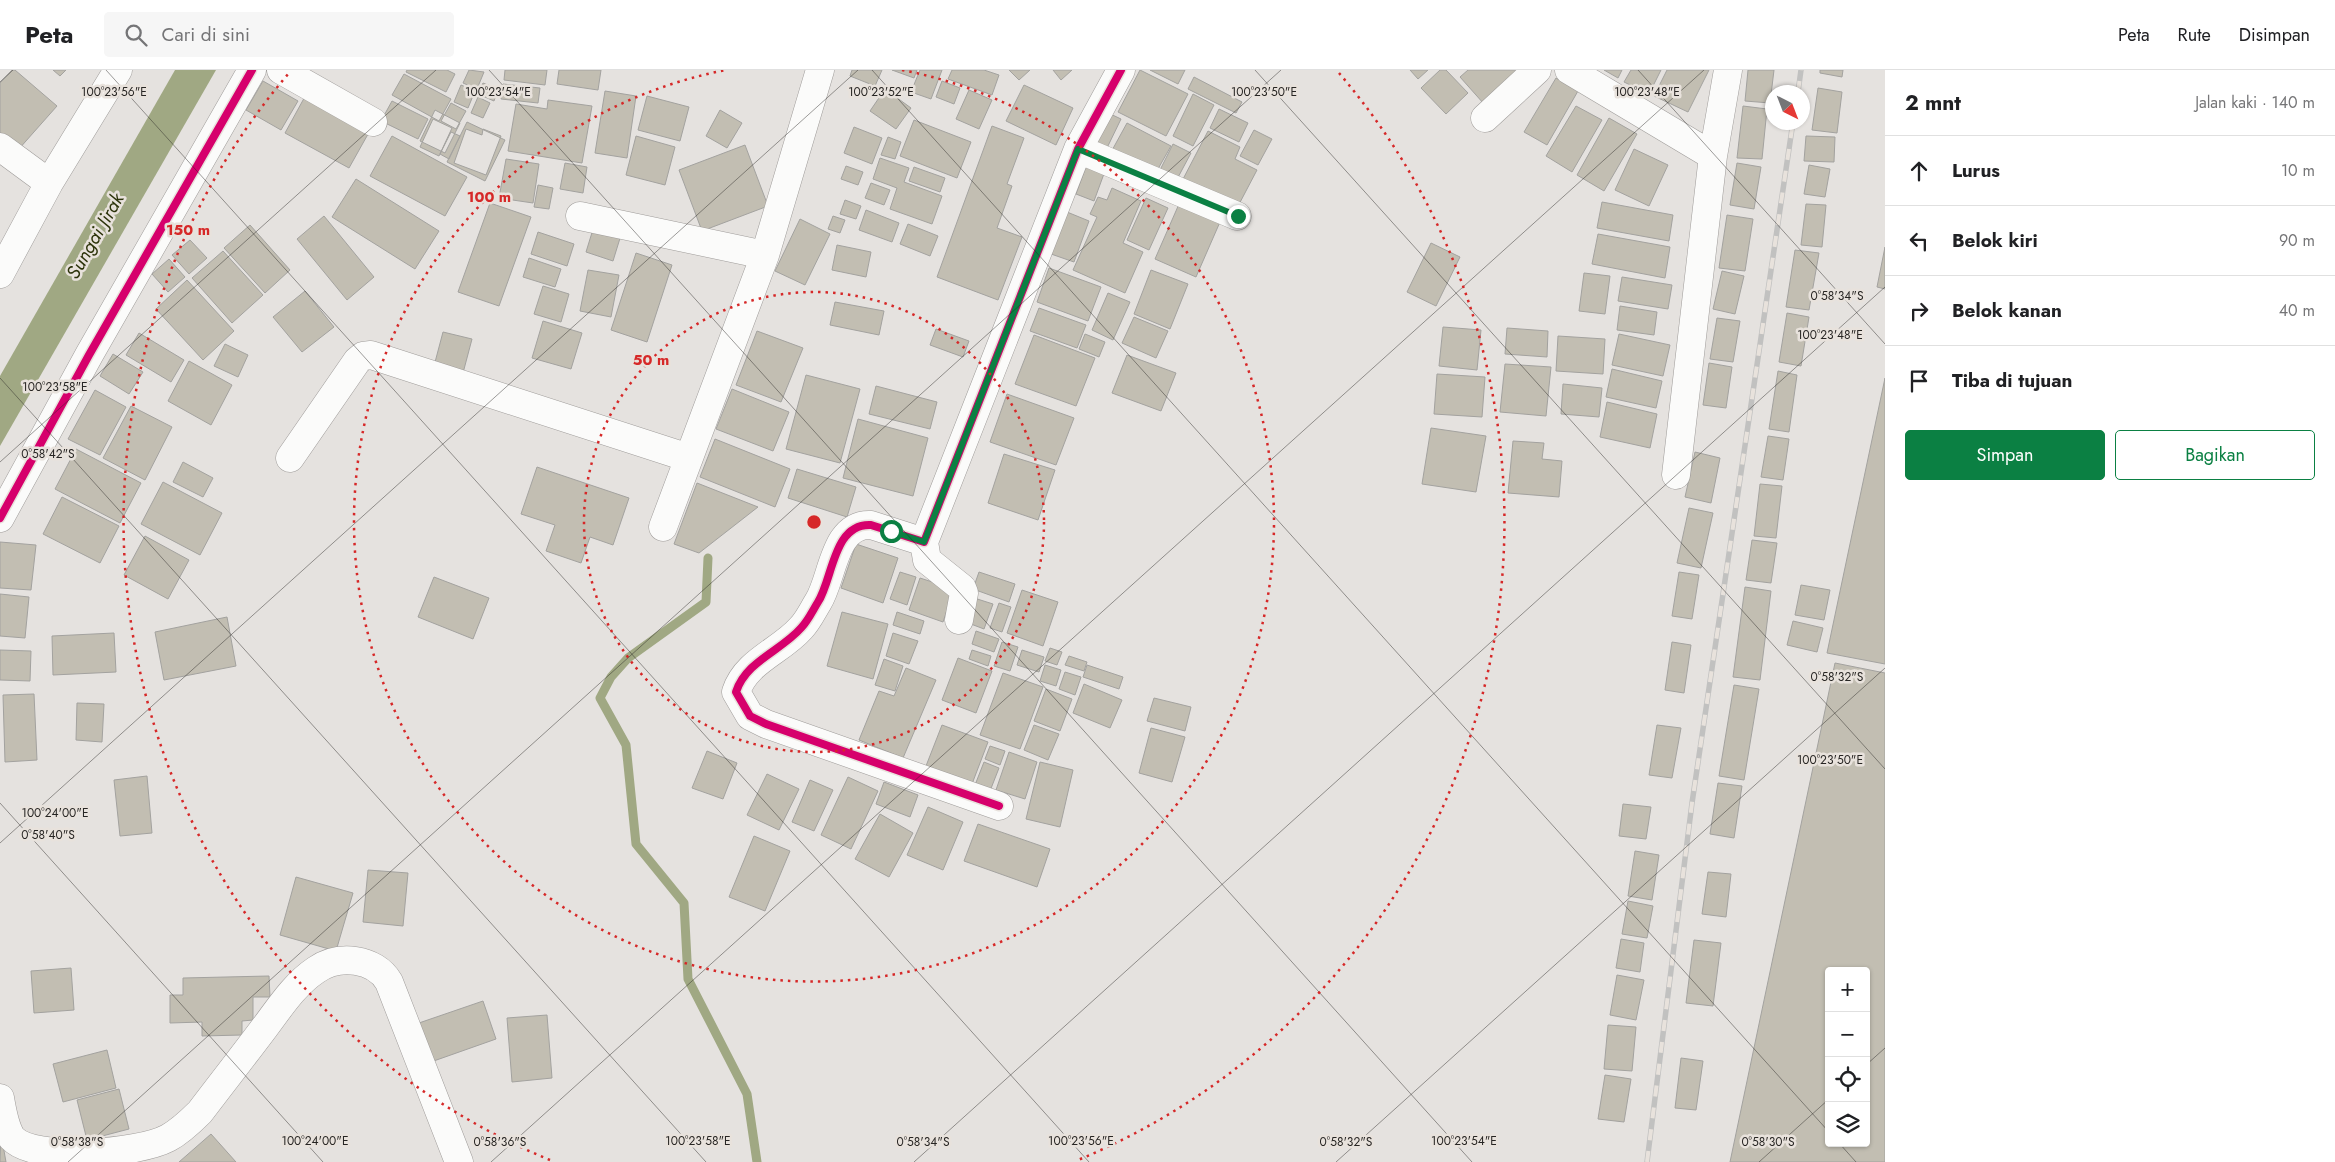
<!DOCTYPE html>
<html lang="id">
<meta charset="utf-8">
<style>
:root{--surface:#fff;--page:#f6f6f6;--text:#202124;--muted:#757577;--line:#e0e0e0;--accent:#0b8043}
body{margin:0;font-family:Jost,sans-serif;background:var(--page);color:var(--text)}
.controls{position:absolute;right:15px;bottom:15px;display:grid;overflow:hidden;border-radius:5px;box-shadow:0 1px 4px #0004}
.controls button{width:45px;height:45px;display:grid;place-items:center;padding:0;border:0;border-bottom:1px solid var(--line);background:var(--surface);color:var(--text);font:25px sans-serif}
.compass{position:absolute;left:1765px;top:15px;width:45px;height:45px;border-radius:50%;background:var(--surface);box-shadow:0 1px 4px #0004;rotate:138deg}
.stop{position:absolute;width:15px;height:15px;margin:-11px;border:4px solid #0b8043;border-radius:50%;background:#fff}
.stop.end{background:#0b8043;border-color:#fff;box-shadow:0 1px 5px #0008}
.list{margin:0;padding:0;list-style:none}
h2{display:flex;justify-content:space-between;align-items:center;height:65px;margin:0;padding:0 20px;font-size:21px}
h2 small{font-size:16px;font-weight:400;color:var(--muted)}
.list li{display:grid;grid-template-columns:32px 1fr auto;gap:15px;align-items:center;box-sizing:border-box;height:70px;padding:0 20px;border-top:1px solid var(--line)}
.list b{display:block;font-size:19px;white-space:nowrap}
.list em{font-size:16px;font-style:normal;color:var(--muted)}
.actions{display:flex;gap:10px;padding:15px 20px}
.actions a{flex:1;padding:11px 0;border:1px solid var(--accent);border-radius:5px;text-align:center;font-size:18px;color:var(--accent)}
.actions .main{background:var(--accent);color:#fff}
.icon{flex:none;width:28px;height:28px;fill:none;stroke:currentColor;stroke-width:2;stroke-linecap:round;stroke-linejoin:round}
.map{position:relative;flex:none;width:1885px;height:1092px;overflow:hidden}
header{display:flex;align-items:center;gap:30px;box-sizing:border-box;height:70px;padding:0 25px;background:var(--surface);border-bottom:1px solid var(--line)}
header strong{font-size:24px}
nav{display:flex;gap:28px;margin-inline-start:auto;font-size:18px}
.search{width:350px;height:45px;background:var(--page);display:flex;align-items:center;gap:12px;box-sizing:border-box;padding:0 18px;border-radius:5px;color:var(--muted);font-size:19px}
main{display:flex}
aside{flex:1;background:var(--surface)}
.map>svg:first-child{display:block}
.water{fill:#a0a883}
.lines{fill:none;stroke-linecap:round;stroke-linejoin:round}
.stream{stroke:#a0a883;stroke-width:9}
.building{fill:#c2beb2;stroke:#a3a29f;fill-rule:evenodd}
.street-casing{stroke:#9f9c9a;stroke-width:29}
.street{stroke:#fbfbfa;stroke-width:28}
.rail-casing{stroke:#c1c1c0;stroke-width:5.5}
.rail{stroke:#e8e2dc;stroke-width:4;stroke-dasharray:11;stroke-linecap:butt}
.cycleway-casing{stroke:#e8e2dc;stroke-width:11}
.cycleway{stroke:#d6006c;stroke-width:8}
.route{stroke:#0b8043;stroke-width:6}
.ticks{fill:none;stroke:#272523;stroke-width:1;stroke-opacity:0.45}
.ring{fill:none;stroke:#d62828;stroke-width:2.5;stroke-dasharray:2.5 5}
.labels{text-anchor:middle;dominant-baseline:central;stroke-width:5;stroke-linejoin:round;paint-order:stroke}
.water-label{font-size:19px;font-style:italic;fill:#2c330a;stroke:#e8e2dc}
.ticks-label{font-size:12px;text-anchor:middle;fill:#272523;stroke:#e8e2dc;stroke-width:5;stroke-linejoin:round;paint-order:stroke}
.centre{fill:#d62828;stroke:#e8e2dc;stroke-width:2.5}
.ring-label{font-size:15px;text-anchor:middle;font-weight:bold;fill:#d62828;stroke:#e8e2dc;stroke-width:5;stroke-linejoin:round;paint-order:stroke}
</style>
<header>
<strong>Peta</strong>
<div class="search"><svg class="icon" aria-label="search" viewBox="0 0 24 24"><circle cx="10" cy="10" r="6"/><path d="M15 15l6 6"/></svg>Cari di sini</div>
<nav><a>Peta</a><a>Rute</a><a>Disimpan</a></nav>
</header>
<main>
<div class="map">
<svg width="1885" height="1092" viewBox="0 0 1885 1092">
<rect width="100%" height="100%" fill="#e5e2df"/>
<path class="water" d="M175,0h41l-216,376v-70z"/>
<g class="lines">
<path class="stream" d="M708,488l-2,44 -78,56 -17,19 -11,21 26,47 10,99 48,59 4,76 59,115 10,68"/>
</g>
<path class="building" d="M12,0h3l42,36 -39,44 -18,-16v-51z
M53,0h13l-6,6z
M407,0h40l8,4 -9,18 -40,-20z
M469,0l15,2 -7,17 -14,-6z
M505,0h42l-2,15 -41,-5z
M559,0h42l-3,20 -41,-6z
M852,0h30l-7,16 -25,-10z
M892,0h25l-3,8z
M920,0h22l-11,29 -20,-7z
M952,0h32l15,5 -7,20 -44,-16z
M1009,0h21l-11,10z
M1053,0h19l-11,10z
M1140,0l48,24 -22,42 -48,-24z
M1150,0h35l-7,14z
M1410,0h18l-10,9z
M1440,0h6l22,23 -22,21 -25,-26z
M1468,0h55l-39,34 -24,-27z
M1604,0h18l-4,8z
M1631,0h30l-12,24 -25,-12z
M1667,0h42l-21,42 -34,-16z
M1748,0h26l-4,33 -25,-2z
M1820,0h23l-1,7 -22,-4z
M404,4l47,25 -12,22 -47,-26z
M1194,7l48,25 -6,11 -48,-24z
M1556,8l22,13 -31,54 -23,-13z
M263,11l35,20 -17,29 -35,-20z
M942,11l18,7 -6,16 -18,-7z
M483,13l15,6 -4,12 -16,-7z
M503,14l37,4 -2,15 -37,-4z
M461,15l14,6 -7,17 -14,-6z
M1024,15l49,23 -17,37 -50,-24z
M1818,18l24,4 -5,41 -25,-3z
M885,19l26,19 -15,21 -26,-18z
M969,20l23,10 -13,29 -23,-10z
M308,21l64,36 -23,41 -64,-35z
M605,21l31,5 -9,62 -32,-5z
M1193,24l21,11 -21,41 -20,-10z
M647,26l42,11 -9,34 -42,-11z
M478,27l12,6 -7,15 -12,-5z
M548,30l44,6 -10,57 -74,-12 8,-47 31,5z
M392,31l36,18 -10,20 -37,-18z
M451,33l15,8 -10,18 -15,-8z
M1576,36l26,14 -30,52 -26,-16z
M1743,36l24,3 -5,50 -25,-1z
M1219,39l29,14 -9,19 -29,-14z
M435,40l25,13 -15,30 -25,-12z
M720,40l22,13 -15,25 -21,-12z
M1104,41l17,8 -15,31 -17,-8z
M1609,48l28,16 -33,57 -27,-16z
M433,49l19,9 -13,28 -19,-9z
M914,50l57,22 -14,36 -57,-22z
M467,52l38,18 -20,41 -38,-19z
M1127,53l44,23 -17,30 -44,-22z
M992,56l32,12 -17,46 5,2 -15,42 25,9 -24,63 -61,-23z
M854,57l28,11 -10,26 -28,-11z
M466,59l16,6 1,-6 18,7 -15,39 -32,-12z
M1254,60l18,9 -14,26 -18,-9z
M1208,61l32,16 -5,12 22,11 -21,40 -55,-27z
M451,62l9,4 -11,23 -9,-5z
M392,66l75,41 -22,39 -75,-40z
M636,66l39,11 -10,38 -39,-10z
M1806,66l29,1 -1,25 -30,-1z
M888,67l13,5 -6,17 -14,-4z
M1173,74l18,9 -16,30 -17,-9z
M745,75l23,61 -66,25 -23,-61z
M1634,79l34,16 -19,41 -34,-16z
M880,88l29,10 -5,14 38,14 -10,28 -42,-15 7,-21 -24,-9z
M506,89l33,5 -6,39 -34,-5z
M565,93l22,4 -4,26 -23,-4z
M1737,93l24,4 -7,42 -24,-4z
M1087,94l18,7 -11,30 -18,-7z
M1809,95l21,4 -5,28 -21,-3z
M846,96l17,6 -5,13 -17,-6z
M914,97l31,11 -5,14 -31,-11z
M356,109l83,52 -24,38 -83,-52z
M871,113l19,7 -6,15 -19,-7z
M538,115l15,3 -4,21 -15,-2z
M1112,118l29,13 -18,42 20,9 -18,41 -52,-23 24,-53 -7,-3 8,-17 9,3z
M1146,128l22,10 -19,42 -22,-10z
M845,130l16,6 -5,13 -16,-5z
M1602,132l71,13 -4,26 -72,-13z
M490,133l41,14 -32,89 -41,-14z
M1179,134l41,18 -24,55 -41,-18z
M1806,134l20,1 -4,42 -21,-2z
M866,140l33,13 -7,19 -33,-12z
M1067,142l22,9 -15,41 -23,-8z
M1727,145l26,4 -8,52 -26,-3z
M324,146l50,61 -27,23 -50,-61z
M833,146l12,4 -5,13 -12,-4z
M800,149l30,15 -25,51 -30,-14z
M908,154l30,12 -8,20 -30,-12z
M250,155l40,45 -25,23 -41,-45z
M594,156l27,9 -8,26 -27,-9z
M538,162l36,12 -7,22 -36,-12z
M1598,164l72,13 -5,31 -73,-14z
M190,170l17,18 -18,16 -17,-19z
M1431,173l29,14 -24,49 -29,-14z
M837,175l34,7 -5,25 -34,-7z
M1885,177v42l-8,-2z
M1795,180l24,3 -10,57 -23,-3z
M223,181l40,44 -31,28 -40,-45z
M636,183l36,12 -25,77 -36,-12z
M529,188l32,11 -6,18 -32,-10z
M169,189l16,18 -17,15 -16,-18z
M1049,198l52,19 -13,34 -51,-19z
M588,200l31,5 -8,42 -31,-6z
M1151,200l37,14 -18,45 -36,-15z
M1722,201l22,5 -9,38 -22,-5z
M1584,203l26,3 -5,38 -26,-3z
M1622,207l50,8 -4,24 -50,-8z
M187,210l47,51 -31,29 -47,-51z
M543,216l26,8 -8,28 -27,-8z
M305,221l29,36 -32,25 -29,-35z
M1108,223l22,9 -17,38 -21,-10z
M835,232l49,9 -5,24 -49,-10z
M1620,236l37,6 -3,23 -37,-5z
M1039,238l47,17 -9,23 -47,-17z
M1787,243l22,4 -8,49 -22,-4z
M1134,247l34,14 -12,27 -34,-15z
M1717,248l23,3 -7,41 -23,-3z
M543,251l39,12 -11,36 -39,-11z
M1443,257l38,3 -4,40 -38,-4z
M1507,258l41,3 -1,26 -42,-3z
M936,259l33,12 -6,16 -33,-12z
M757,261l46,17 -22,54 -45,-17z
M443,262l29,7 -9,34 -29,-7z
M139,263l45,27 -13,22 -45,-27z
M1085,264l20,8 -6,15 -20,-8z
M1619,264l51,11 -7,31 -51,-11z
M1034,265l61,23 -19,48 -61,-22z
M1558,266l47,3 -2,35 -47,-3z
M225,274l23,11 -10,22 -24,-11z
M113,284l30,18 -14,22 -29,-18z
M1127,285l49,18 -15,38 -49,-18z
M189,291l43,24 -21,40 -43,-24z
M1709,293l23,4 -6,41 -23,-3z
M1505,294l46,3 -5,49 -46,-4z
M1612,299l50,12 -6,27 -50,-11z
M1778,301l19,4 -8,57 -20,-3z
M1437,304l48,3 -3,40 -48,-3z
M806,305l54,14 -20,74 -54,-14z
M1885,308v286l-58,-11z
M1563,314l39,4 -3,29 -38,-3z
M876,316l61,16 -7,27 -61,-15z
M732,319l57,23 -16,39 -57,-22z
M95,320l31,17 -26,48 -32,-16z
M1007,324l67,24 -18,47 -66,-23z
M1607,332l50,12 -7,34 -50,-11z
M131,336l41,21 -27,53 -42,-22z
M858,349l70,19 -15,58 -70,-18z
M1431,358l55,8 -10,56 -54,-8z
M1768,366l21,3 -6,41 -22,-3z
M715,369l75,30 -15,38 -75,-30z
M1513,371l31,2 -2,16 20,2 -3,36 -51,-4z
M76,379l65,34 -21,40 -65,-34z
M1695,382l25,6 -9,45 -26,-6z
M1004,384l51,16 -17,50 -50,-17z
M183,392l30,16 -10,19 -30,-15z
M537,397l92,31 -16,47 -23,-8 -9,26 -35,-12 9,-26 -34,-11z
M797,399l59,18 -9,30 -59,-19z
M163,412l59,31 -22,42 -59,-31z
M697,413l61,24 -59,46 -25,-9z
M1760,414l22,2 -6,52 -22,-2z
M62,427l57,29 -19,37 -57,-29z
M1689,438l24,5 -12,55 -24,-5z
M145,466l44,24 -21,39 -44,-24z
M1752,470l25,3 -6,40 -25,-3z
M0,472l36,3 -5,45 -31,-2z
M856,474l42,14 -15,45 -42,-15z
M900,502l16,5 -9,28 -17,-6z
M979,502l36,12 -6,18 -36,-13z
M1679,502l20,3 -7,44 -20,-3z
M434,507l55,21 -16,41 -55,-22z
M920,508l34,11 -11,33 -34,-12z
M1801,515l29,5 -6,30 -29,-5z
M1745,517l26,4 -11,89 -27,-3z
M1022,520l36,12 -15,44 -36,-13z
M0,524l29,3 -4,41 -25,-2z
M971,527l22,7 -9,25 -21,-8z
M999,533l12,4 -9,25 -12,-4z
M842,542l46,12 -15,55 -46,-13z
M897,542l27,9 -4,13 -27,-9z
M227,547l9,49 -72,14 -9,-48z
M1793,551l30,7 -6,24 -30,-7z
M976,561l23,8 -5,13 -22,-8z
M114,563l2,39 -63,3 -1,-39z
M893,563l25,8 -9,23 -23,-8z
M1002,572l16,5 -8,24 -16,-5z
M1672,572l19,3 -7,48 -19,-3z
M1050,578l12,4 -5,13 -12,-4z
M0,580l31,1 -1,30 -30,-1z
M972,580l19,6 -3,10 -19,-7z
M1022,580l22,7 -5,15 -22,-7z
M1069,586l18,6 -3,9 -19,-6z
M958,588l34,13 -16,42 -34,-13z
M884,589l19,7 -8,25 -20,-6z
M1835,593l50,10v489h-155zM1829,901h37v172h-37z
M1045,595l16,5 -5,16 -16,-5z
M1087,595l36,12 -4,12 -36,-12z
M906,598l30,12 -33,78 -44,-18 20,-49 15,5z
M1065,602l16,5 -6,18 -16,-6z
M1003,603l40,14 -23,62 -40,-14z
M1084,614l38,16 -12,28 -37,-15z
M1734,615l25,4 -15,91 -25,-4z
M1046,619l26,10 -12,32 -26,-10z
M34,624l3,66 -32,2 -2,-67z
M1154,628l37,9 -6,24 -38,-10z
M77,633l27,1 -2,38 -26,-2z
M942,655l46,17 -16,42 -46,-18z
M1034,655l25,9 -11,26 -24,-10z
M1657,655l24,3 -9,50 -23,-3z
M1151,658l34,9 -13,45 -33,-9z
M990,676l15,5 -5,14 -15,-6z
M707,681l30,12 -14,36 -31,-11z
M1009,682l28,10 -12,37 -29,-9z
M984,692l15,6 -9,23 -15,-6z
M1040,692l33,8 -13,57 -34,-8z
M767,704l32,15 -20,41 -32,-15z
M147,706l5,57 -32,3 -6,-56z
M848,707l30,14 -27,58 -30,-14z
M810,710l23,10 -19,41 -22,-9z
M884,712l34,13 -8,22 -34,-13z
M1718,713l24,3 -8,52 -24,-4z
M1623,734l28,3 -5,32 -27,-3z
M928,737l35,15 -20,48 -36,-15z
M880,744l33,19 -24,44 -34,-18z
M978,754l72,25 -13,38 -73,-26z
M754,766l36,15 -25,60 -36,-14z
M1635,781l24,4 -7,45 -24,-4z
M368,800l40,3 -5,53 -40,-4z
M1708,802l23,2 -5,43 -24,-3z
M296,807l57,16 -17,58 -56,-16z
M1628,831l25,5 -6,32 -25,-4z
M1621,869l23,4 -4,29 -24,-4z
M1694,870l27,3 -8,63 -27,-3z
M71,898l3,42 -40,3 -3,-42z
M1617,905l27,5 -8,40 -26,-5z
M269,906l1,21h-17v23l-11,1v14l-40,1v-14l-32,1v-28h13v-17z
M483,931l13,38 -68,24 -12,-39z
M547,945l5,63 -40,4 -5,-64z
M1608,955l28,2 -4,44 -28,-2z
M107,980l9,38 -53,14 -10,-38z
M1681,988l22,3 -7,49 -21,-2z
M1605,1005l26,4 -7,43 -26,-3z
M119,1019l10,40 -42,11 -10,-40z
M1,1064l5,28h-6z
M211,1064l25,28h-57z"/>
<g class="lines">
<defs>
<path id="street" d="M281,0l92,52
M1569,0l144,86 -37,319
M1485,48l52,-48
M0,77l49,36
M1078,79l159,67
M1713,86l15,-86
M580,146l185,39
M0,204l49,-91 69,-113
M290,388l67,-97 6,-5 8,-1 318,103
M0,448l89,-163 163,-285
M663,457l102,-272 55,-185
M924,472l3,18 35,28 2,5 -5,27
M999,736l-233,-82 -16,-8 -14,-24c10,-31 45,-41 65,-64 7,-7 12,-18 17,-26 15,-23 15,-79 53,-77l53,17 154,-393 43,-79
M0,1028c2,12 5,30 12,40 22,24 126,16 156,0 13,-7 23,-17 32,-26 22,-29 44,-57 65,-85 15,-20 30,-43 51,-57 23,-16 59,-12 73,12l70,180"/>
</defs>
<use href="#street" class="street-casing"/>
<use href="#street" class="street"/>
<defs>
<path id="rail" d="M1798,22l3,-22
M1647,1092l45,-359 101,-681"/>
</defs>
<use href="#rail" class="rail-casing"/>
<use href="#rail" class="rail"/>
<defs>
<path id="cycleway" d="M0,448l89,-163 163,-285
M999,736l-233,-82 -16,-8 -14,-24c10,-31 45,-41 65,-64 7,-7 12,-18 17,-26 15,-23 15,-79 53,-77l53,17 154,-393 43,-79"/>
</defs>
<use href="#cycleway" class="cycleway-casing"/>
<use href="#cycleway" class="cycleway"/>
</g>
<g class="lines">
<path class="route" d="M891,461l33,11 154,-393 160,67"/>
</g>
<path class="ticks" d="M106,0l983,1092M489,0l983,1092M872,0l957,1062M1255,0l630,699M1638,0l247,274M0,12l13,-12M0,308l706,784M0,392l436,-392M0,733l323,359M0,773l858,-773M1866,995l19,-17M1839,1073l17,19M68,1092l1213,-1092M491,1092l1213,-1092M914,1092l971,-875M1336,1092l549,-494M1759,1092l70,-63"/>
<g class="ring">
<circle cx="814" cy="452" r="230"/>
<path d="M902 0A460 460 0 1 1 726 0"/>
<path d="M550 1090A691 691 0 0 1 289 3M1339 3A691 691 0 0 1 1078 1090"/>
</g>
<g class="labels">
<g class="water-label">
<text transform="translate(95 166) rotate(-60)">Sungai Jirak</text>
</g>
</g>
<g class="ticks-label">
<text x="114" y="26">100°23'56"E</text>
<text x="498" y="26">100°23'54"E</text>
<text x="881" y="26">100°23'52"E</text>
<text x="1264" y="26">100°23'50"E</text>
<text x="1647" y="26">100°23'48"E</text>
<text x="1837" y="230">0°58'34"S</text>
<text x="1830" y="269">100°23'48"E</text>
<text x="55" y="321">100°23'58"E</text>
<text x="48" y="388">0°58'42"S</text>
<text x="1837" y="611">0°58'32"S</text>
<text x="1830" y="694">100°23'50"E</text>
<text x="55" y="747">100°24'00"E</text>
<text x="48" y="769">0°58'40"S</text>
<text x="315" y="1075">100°24'00"E</text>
<text x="698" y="1075">100°23'58"E</text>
<text x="1081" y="1075">100°23'56"E</text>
<text x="1464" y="1075">100°23'54"E</text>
<text x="77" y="1076">0°58'38"S</text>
<text x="500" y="1076">0°58'36"S</text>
<text x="923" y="1076">0°58'34"S</text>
<text x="1346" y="1076">0°58'32"S</text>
<text x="1768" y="1076">0°58'30"S</text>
</g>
<circle cx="814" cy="452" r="8" class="centre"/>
<g class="ring-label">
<text x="489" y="132">100 m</text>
<text x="188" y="165">150 m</text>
<text x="651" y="295">50 m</text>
</g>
</svg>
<div class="controls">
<button>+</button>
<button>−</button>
<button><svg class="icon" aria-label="locate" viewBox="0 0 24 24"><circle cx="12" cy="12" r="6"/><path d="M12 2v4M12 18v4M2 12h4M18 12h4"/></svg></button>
<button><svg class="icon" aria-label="layers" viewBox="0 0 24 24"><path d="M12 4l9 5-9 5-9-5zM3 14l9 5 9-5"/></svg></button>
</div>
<svg class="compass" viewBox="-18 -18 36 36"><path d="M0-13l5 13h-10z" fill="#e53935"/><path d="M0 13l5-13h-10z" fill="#757577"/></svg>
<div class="stop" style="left:891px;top:461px"></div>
<div class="stop end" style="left:1238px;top:146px"></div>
</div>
<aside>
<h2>2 mnt<small>Jalan kaki · 140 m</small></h2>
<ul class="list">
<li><svg class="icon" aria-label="ahead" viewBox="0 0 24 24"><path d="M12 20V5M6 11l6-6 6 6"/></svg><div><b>Lurus</b></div><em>10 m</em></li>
<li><svg class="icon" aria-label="left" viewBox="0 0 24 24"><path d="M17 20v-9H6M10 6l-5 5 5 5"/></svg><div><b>Belok kiri</b></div><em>90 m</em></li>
<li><svg class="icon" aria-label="right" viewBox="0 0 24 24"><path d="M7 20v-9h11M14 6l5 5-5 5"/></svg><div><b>Belok kanan</b></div><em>40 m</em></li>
<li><svg class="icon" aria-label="arrive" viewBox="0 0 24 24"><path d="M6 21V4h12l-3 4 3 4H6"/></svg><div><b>Tiba di tujuan</b></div></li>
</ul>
<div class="actions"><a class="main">Simpan</a><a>Bagikan</a></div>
</aside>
</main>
